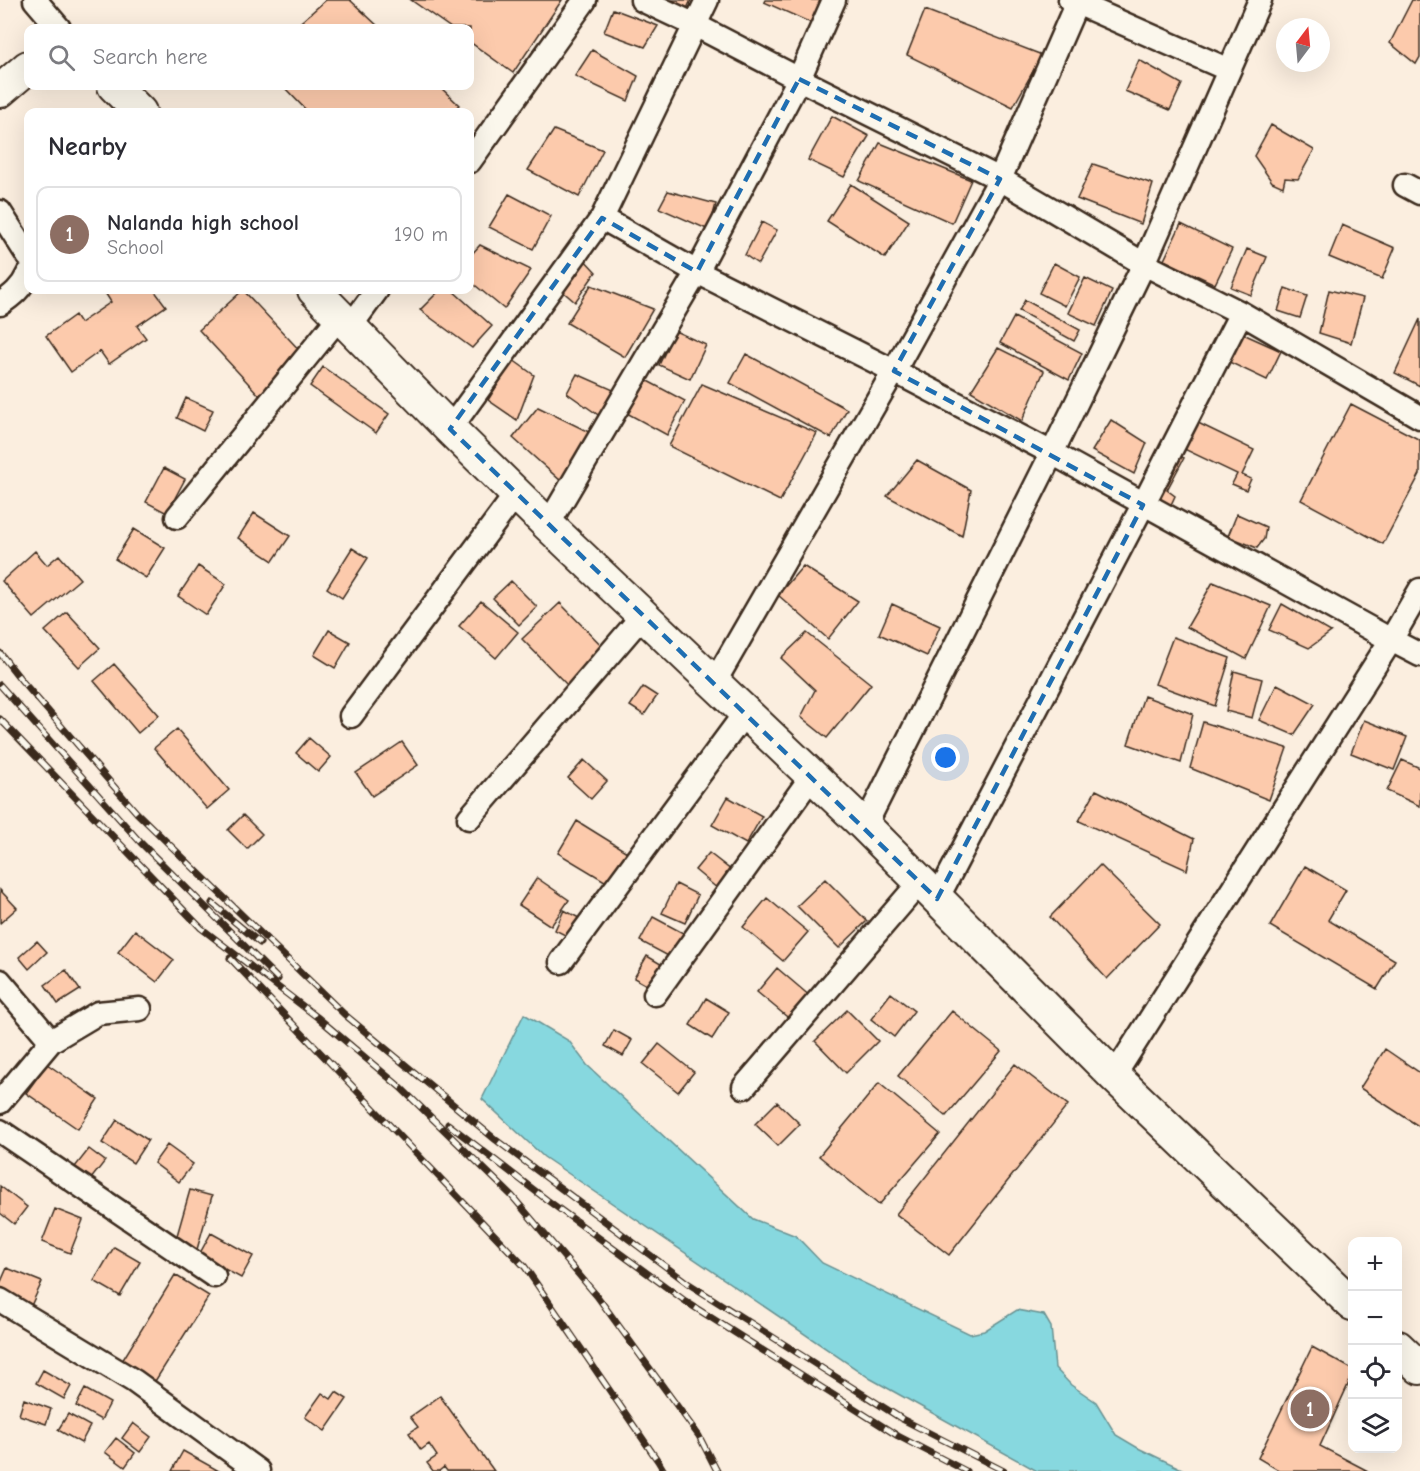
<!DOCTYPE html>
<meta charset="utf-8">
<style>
:root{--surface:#fff;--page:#f7f7f7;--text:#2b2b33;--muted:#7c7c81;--line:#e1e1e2;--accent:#db2777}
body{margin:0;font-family:"Comic Neue",sans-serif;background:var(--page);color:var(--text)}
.controls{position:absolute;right:18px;bottom:18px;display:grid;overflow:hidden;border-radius:12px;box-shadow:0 6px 24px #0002}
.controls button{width:54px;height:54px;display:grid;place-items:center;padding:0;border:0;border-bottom:2px solid var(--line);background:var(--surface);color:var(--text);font:30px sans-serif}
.compass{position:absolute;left:1276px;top:18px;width:54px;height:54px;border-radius:50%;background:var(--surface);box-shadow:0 6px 24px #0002;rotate:16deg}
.you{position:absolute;left:946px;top:758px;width:21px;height:21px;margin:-15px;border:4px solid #fff;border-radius:50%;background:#1a73e8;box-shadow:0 0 0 9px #1a73e833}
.badge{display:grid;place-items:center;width:39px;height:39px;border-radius:50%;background:var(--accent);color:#fff;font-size:20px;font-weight:700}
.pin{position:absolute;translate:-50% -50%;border:3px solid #fff;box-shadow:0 2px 6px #0006}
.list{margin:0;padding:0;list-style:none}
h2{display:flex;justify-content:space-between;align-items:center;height:78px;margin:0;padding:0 24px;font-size:26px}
h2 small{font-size:20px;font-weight:400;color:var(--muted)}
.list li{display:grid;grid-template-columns:39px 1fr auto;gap:18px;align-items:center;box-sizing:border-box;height:96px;margin:0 12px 12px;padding:0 12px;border:2px solid var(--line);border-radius:12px}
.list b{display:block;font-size:22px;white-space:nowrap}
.list p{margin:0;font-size:20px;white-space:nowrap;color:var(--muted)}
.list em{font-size:20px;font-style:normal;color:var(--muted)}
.icon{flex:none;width:33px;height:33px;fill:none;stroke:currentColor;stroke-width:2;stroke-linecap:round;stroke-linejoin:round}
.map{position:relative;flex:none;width:1420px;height:1471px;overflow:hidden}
.search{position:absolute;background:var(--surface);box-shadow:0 6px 24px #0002;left:24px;top:24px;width:450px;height:66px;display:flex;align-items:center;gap:15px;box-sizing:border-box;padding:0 21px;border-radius:12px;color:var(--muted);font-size:22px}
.panel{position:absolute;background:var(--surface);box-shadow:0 6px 24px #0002;left:24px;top:108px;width:450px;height:186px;border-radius:12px}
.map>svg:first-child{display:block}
.water{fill:#87d8df;stroke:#699292;stroke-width:1.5}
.building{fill:#fccaac;stroke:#3b2a1e;stroke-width:1.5}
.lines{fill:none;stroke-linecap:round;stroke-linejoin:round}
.street-casing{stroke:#3b2a1e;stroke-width:27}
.secondary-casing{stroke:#3b2a1e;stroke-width:36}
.street{stroke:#fbf7ec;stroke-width:22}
.secondary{stroke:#fbf7ec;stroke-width:32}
.rail-casing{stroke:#3b2a1e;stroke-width:7}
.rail{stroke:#fbf7ec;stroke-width:4.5;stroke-dasharray:14;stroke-linecap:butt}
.marked{fill:none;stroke:#1f6fb2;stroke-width:4.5;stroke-dasharray:12 8;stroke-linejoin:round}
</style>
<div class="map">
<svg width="1420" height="1471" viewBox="0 0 1420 1471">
<rect width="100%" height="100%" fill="#fbeedf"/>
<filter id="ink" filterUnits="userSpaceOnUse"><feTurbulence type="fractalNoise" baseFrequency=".0167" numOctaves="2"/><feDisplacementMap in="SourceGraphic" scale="12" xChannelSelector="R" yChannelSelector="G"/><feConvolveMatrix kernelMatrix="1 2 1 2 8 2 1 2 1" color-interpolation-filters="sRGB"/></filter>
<g filter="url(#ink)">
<path class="water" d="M524,1014l45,27 18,24 166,154 43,17 26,27 148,71 14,-3 33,-21 27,5 7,12 4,41 16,17 25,17 20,33 22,13 48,23h-149l-166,-92 -327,-222 -62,-58z"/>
<path class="building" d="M326,0h24l30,28h-86z
M411,0h151l-49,73 -43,-31v-14h-19z
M662,0h29l-6,13z
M765,0h56l-10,23 -47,-21z
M1412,0h8v57l-4,7 -26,-21z
M613,9l45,17 -13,21 -41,-15z
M925,10l117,45 -29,52 -106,-52z
M592,50l46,26 -10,25 -53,-25z
M1139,60l43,24 -12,26 -45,-19z
M283,86h156l20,19 -8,7h-143z
M832,116l37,20 -25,41 -36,-17z
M1271,125l43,25 -16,29 -13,-1 -2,9 -11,-5 -18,-26z
M554,130l49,20 -24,47 -51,-27z
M880,143l91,37 -19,43 -93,-42z
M1093,164l60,20 -12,40 -64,-25z
M851,184l58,37 -24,37 -58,-37z
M668,191l48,13 -7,26 -50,-22z
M509,194l42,22 -18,33 -44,-22z
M762,222l15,8 -19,34 -13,-9z
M1181,224l51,25 -17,35 -51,-24z
M1342,225l53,23 -13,31 -53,-22z
M480,245l51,25 -27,39 -34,-28v-25z
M1247,249l20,8 -16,38 -20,-8z
M582,257l14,15 -21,30 -15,-13z
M1054,263l26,14 -15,29 -26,-13z
M1085,278l27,13 -16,35 -28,-13z
M591,285l62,24 -28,48 -58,-34z
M1285,288l22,8 -7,22 -22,-7z
M105,290h49l12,16 -29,20 9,12 -37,26 -9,-13 -29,21 -25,-36 29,-21 5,8 31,-21 -7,-11z
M243,290l61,65 -44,41 -61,-66z
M440,290h12l40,36 -20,22 -52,-38z
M1329,290l34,8 -12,45 -32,-10z
M1025,300l55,30 -6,11 -55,-30z
M1014,317l68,36 -13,27 -69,-37z
M1420,319v67l-25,-13z
M675,331l31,14 -16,34 -31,-14z
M1241,333l40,18 -14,29 -40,-19z
M998,348l46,23 -22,50 -51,-30z
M746,354l101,55 -16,29 -101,-55z
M513,360l21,15 -17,45 -29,-20z
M323,367l66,47 -13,19 -66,-47z
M577,374l41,18 -14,27 -37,-26z
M642,378l43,23 -18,34 -44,-24z
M702,384l115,49 -37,68 -111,-55z
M186,398l27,12 -10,21 -26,-13z
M1351,404l69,36v34l-37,70 -82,-44z
M538,407l55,27 -32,47 -48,-43z
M1111,420l36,23 -13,31 -42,-23z
M1194,421l60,29 -12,25 9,4 -5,11 -14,-6 5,-10 -55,-26z
M1174,454l10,4 -17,32 8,6 -6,13 -18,-9z
M917,460l54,30 -9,46 -75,-40z
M164,468l21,11 -18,34 -21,-11z
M254,513l36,23 -17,25 -35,-23z
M1237,514l29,13 -2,12 -7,9 -29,-12z
M134,529l31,19 -19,30 -31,-19z
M352,548l16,10 -26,40 -15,-10z
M35,551l12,14 12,-10 21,24 -46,39 -32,-37z
M198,566l28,18 -20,31 -28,-19z
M803,566l55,35 -30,38 -50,-44z
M511,581l26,26 -18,18 -26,-27z
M1213,582l58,24 -25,53 -59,-32z
M481,601l37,31 -22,26 -37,-32z
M560,603l49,50 -38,36 -49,-50z
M892,604l48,22 -13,30 -48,-22z
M1282,604l49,28 -22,16 -40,-18z
M67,612l33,36 -21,19 -34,-36z
M329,630l21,12 -15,26 -21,-13z
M807,633l64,51 -44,54 -26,-21 14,-27 -34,-32z
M1173,637l57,21 -15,48 -60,-22z
M114,664l45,51 -21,18 -44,-52z
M1234,671l28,8 -10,39 -26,-7z
M1277,684l38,20 -21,31 -35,-15z
M643,687l14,9 -13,19 -14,-9z
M1144,696l49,18 -12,49 -53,-19z
M1364,720l43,17 -13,33 -43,-17z
M1203,722l84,26 -18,52 -79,-32z
M177,729l52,61 -22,19 -53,-61z
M309,738l22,19 -13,15 -22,-19z
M402,742l16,23 -46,31 -16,-23z
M584,760l23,21 -16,18 -23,-21z
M1402,760l18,8v38l-33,-15z
M1096,790l98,49 -7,31 -108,-49z
M728,797l34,19 -16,28 -34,-19z
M243,815l19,19 -15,15 -19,-19z
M577,821l50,31 -19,31 -50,-30z
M709,853l23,18 -14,18 -23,-19z
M1100,865l60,59 -53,55 -57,-62z
M1305,866l41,24 -18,30 67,40 -18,29 -107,-63z
M537,878l32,22 -18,26 -32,-21z
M825,879l42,42 -28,27 -42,-42z
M676,884l22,11 -13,28 -23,-10z
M0,890l17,18 -17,15z
M767,898l41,34 -25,29 -40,-34z
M564,910l17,9 -10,19 -16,-8z
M653,917l32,17 -13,24 -32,-17z
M135,930l39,30 -17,22 -39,-30z
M37,941l10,11 -18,17 -10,-12z
M647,956l24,14 -12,22 -25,-14z
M777,968l34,29 -19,24 -35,-29z
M66,970l14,20 -22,14 -13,-19z
M891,993l23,18 -20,26 -23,-18z
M706,998l23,14 -17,27 -22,-14z
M847,1010l31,31 -32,32 -31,-32z
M952,1011l49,40 -55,65 -48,-40z
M614,1030l18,10 -9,16 -18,-10z
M659,1044l35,28 -16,20 -35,-28z
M1385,1049l35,24v54l-60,-39z
M47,1064l51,35 -20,30 -52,-36z
M1015,1064l53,41 -119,150 -53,-41z
M879,1083l61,51 -61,71 -60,-49z
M777,1102l23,22 -22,22 -23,-22z
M117,1120l31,20 -15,23 -31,-20z
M167,1145l26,19 -14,18 -25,-19z
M89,1149l16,12 -18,23 -16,-12z
M0,1186l27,21 -13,17 -14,-11z
M190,1190l22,6 -16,57 -22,-7z
M55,1209l28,11 -13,33 -28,-11z
M211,1233l42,23 -12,22 -42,-23z
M114,1247l26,15 -20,34 -26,-15z
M7,1268l35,14 -13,28 -29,-12v-14z
M175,1275l34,21 -57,90 -33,-20z
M1312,1347l40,22v7l-32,70 48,25h-88l-22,-13z
M43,1370l28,16 -7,13 -28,-16z
M85,1389l25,14 -9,17 -25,-14z
M336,1392l11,7 -22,32 -20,-14 17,-24 9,6z
M440,1396l54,75h-47l-3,-4 -5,4h-6l-6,-8 10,-7 -8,-12 -8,6 -12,-17 9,-6 -8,-10z
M24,1399l27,10 -5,15 -27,-9z
M68,1414l22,12 -9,17 -23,-13z
M133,1423l18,14 -11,15 -18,-14z
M116,1438l19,15 -10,14 -20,-15z
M183,1451l36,20h-47z"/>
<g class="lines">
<defs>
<path id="street" d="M35,0l24,28
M642,0l53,25 104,54 201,100 144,85 97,49 179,104
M1070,0l159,70
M470,161l115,-161
M1405,185l15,8
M0,212l28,44
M602,218l95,54 197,99 158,82 339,187 29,15
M0,304c12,-8 22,-16 28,-30
M350,327l27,-37
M450,429l152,-211 105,-218
M177,517l163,-201
M548,525l149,-253 102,-193 35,-79
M714,683l180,-312 106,-192 78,-179
M351,716l165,-222
M469,818l174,-203
M865,826l187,-373 92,-189 116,-264
M937,899l206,-394 98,-192
M561,962l184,-249
M0,981l51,60
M655,994l157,-218
M1114,1076l277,-436 29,-50
M744,1087l176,-205
M0,1102l51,-61 47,-28 42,-4
M0,1131l214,145
M0,1300l134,81 124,90"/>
<path id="secondary" d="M114,86l26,26
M0,91l28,-24
M314,290l136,139 98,96 317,301 249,250 238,228
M1398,1347l22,21"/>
</defs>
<use href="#street" class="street-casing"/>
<use href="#secondary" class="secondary-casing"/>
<use href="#street" class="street"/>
<use href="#secondary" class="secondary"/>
<defs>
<path id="rail" d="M0,653l22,28 115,132 207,201 152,126 193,144 213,135 102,52
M0,685l141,158 137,136
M0,719l201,209 116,89 83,70 112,109 85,100 102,140 18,35
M212,903l48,40
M230,958l295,309 133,194 6,10
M448,1124l99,76 141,103 210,133 68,35"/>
</defs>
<use href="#rail" class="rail-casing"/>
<use href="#rail" class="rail"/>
</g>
</g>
<path class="marked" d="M799,79l201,100 -106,192 249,134 -206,394 -487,-470 152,-211 95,54z"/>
</svg>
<div class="controls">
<button>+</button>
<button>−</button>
<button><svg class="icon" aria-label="locate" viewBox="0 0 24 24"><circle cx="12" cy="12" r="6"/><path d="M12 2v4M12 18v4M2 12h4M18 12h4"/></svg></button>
<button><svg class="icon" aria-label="layers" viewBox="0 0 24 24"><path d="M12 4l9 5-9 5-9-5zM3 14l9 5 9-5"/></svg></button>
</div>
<svg class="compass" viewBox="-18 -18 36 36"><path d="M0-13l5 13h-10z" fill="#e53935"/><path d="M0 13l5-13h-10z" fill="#7c7c81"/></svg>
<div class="you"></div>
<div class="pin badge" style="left:1310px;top:1409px;background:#8d6e63">1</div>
<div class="search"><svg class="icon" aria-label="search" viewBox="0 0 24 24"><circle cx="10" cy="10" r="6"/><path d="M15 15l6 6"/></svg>Search here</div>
<section class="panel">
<h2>Nearby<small></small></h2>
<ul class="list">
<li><span class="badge" style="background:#8d6e63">1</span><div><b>Nalanda high school</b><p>School</p></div><em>190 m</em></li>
</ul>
</section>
</div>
